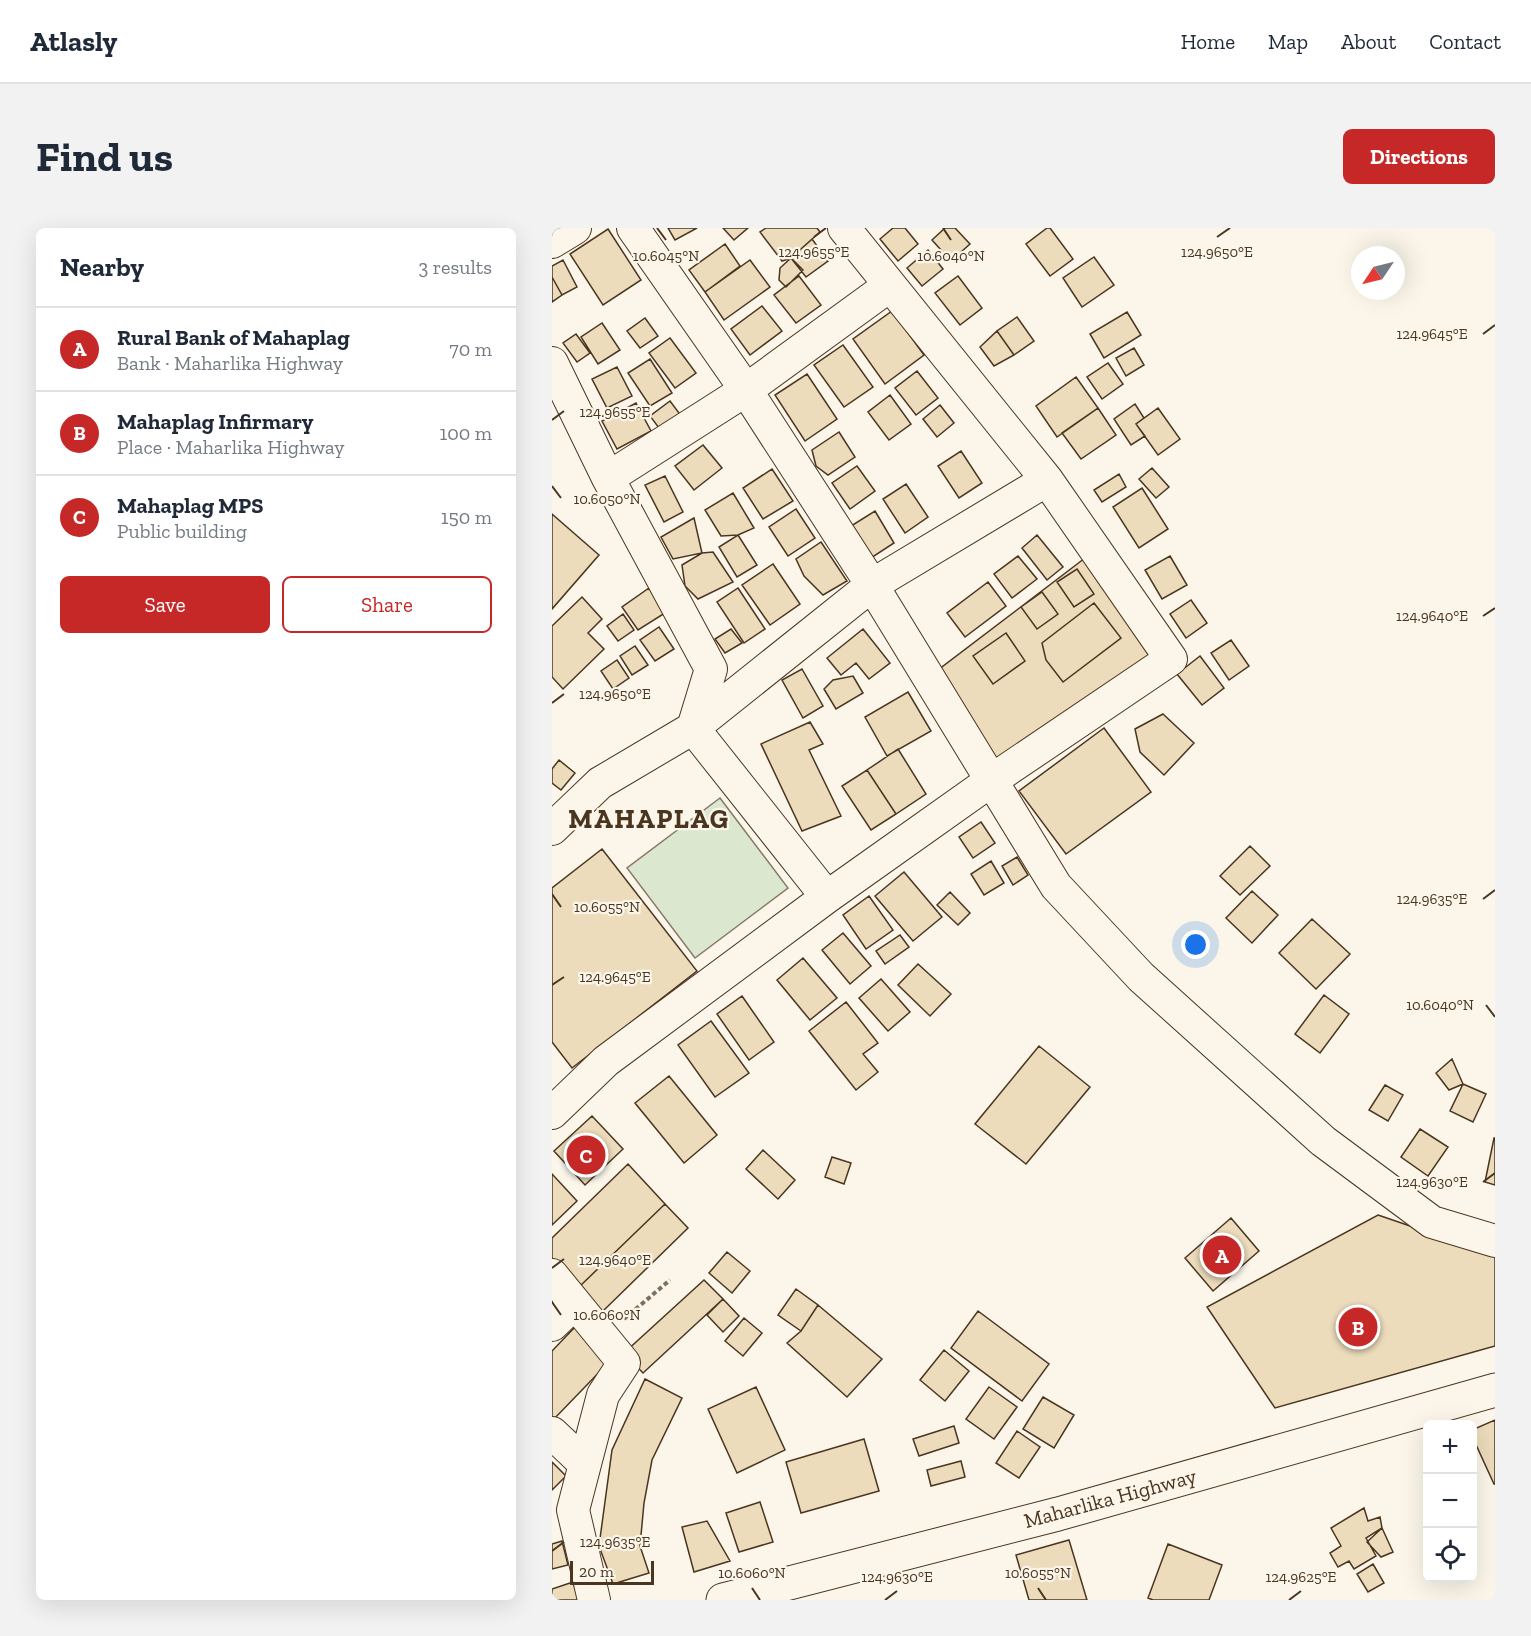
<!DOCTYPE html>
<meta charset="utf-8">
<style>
:root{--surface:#fff;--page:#f2f2f3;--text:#1f2937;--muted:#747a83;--line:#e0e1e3;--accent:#c62828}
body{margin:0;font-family:"Zilla Slab",serif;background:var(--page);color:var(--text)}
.controls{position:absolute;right:18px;bottom:18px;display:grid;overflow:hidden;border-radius:9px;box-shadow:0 6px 24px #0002}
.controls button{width:54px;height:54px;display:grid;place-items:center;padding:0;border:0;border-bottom:2px solid var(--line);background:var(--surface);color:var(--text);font:30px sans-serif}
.compass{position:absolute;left:799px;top:18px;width:54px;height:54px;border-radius:50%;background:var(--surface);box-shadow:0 6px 24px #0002;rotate:235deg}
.scale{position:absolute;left:18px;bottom:15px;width:84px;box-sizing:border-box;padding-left:6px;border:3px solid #4a3520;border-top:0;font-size:16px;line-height:21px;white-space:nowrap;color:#4a3520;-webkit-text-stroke:4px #fbf6e9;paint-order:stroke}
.you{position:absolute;left:644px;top:717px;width:21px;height:21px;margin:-15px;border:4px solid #fff;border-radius:50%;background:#1a73e8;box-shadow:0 0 0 9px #1a73e833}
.badge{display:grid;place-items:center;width:39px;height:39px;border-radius:50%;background:var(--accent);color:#fff;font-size:20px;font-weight:700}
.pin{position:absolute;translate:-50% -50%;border:3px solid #fff;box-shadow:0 2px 6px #0006}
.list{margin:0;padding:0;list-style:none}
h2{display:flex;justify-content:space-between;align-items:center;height:78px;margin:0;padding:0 24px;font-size:26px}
h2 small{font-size:20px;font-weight:400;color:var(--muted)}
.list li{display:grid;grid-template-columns:39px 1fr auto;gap:18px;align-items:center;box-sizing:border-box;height:84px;padding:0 24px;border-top:2px solid var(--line)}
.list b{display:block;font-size:22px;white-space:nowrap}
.list p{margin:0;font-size:20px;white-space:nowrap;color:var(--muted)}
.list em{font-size:20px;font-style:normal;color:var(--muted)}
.actions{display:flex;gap:12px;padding:18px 24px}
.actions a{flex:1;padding:14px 0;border:2px solid var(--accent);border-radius:9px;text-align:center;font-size:21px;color:var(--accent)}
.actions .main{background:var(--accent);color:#fff}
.icon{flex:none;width:33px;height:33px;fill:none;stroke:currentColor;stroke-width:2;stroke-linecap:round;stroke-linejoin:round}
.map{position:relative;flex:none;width:943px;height:1372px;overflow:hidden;border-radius:9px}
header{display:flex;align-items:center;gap:36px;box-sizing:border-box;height:84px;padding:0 30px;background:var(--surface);border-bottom:2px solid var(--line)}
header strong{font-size:28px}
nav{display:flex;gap:33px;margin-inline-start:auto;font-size:21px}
.intro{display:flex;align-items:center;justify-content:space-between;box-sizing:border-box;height:144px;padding:0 36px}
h1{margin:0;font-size:42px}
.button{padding:15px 27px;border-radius:9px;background:var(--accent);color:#fff;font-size:21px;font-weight:700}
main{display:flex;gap:36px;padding:0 36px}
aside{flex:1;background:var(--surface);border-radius:9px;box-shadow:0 6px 24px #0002}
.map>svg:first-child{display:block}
.green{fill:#dce7d0;stroke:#887966;stroke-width:1.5}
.building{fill:#ecdcbc;stroke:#4a3520;stroke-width:1.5}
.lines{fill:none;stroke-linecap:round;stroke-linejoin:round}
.minor-casing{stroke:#4a3520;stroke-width:34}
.highway-casing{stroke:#4a3520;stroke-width:35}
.path{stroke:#7f6f5c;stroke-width:4;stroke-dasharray:4.5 3;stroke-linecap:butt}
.minor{stroke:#fbf6e9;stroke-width:32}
.highway{stroke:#fbf6e9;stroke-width:33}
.ticks{fill:none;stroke:#4a3520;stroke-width:2}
.labels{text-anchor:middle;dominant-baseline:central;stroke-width:4.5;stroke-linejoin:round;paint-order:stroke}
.street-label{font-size:21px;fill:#4a3520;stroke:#fbf6e9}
.district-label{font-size:27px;font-weight:bold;letter-spacing:1.5px;fill:#4a3520;stroke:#fbf6e9}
.ticks-label{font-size:15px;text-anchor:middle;fill:#4a3520;stroke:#fbf6e9;stroke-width:4.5;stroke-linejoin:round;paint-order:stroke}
</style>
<header>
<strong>Atlasly</strong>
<nav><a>Home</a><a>Map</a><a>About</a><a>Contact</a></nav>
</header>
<div class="intro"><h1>Find us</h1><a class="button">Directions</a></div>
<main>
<aside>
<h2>Nearby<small>3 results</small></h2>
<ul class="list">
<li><span class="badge">A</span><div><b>Rural Bank of Mahaplag</b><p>Bank · Maharlika Highway</p></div><em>70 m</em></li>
<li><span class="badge">B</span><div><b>Mahaplag Infirmary</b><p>Place · Maharlika Highway</p></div><em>100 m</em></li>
<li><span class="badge">C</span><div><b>Mahaplag MPS</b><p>Public building</p></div><em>150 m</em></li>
</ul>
<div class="actions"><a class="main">Save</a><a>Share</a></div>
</aside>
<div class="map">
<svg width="943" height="1372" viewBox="0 0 943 1372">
<rect width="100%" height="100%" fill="#fbf6e9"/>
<path class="green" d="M168,570l68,90 -93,70 -68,-90z"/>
<path class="building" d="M116,0h29l-22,12z
M171,0h25l-14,12z
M214,0h51l3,4 -29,26 -9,3 -22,-29z
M341,0h12l13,16 -20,17 -18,-22z
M393,0h10l15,16 -19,17 -19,-21z
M495,0h3l23,31 -23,17 -24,-32z
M56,1l33,51 -38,25 -33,-51z
M260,11l16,22 -22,16 -15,-19z
M173,16l15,22 -35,26 -16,-22z
M376,22l15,19 -21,17 -15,-18z
M542,29l20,28 -32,22 -19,-29z
M239,30l12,12 -17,17 -7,-7 1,-12z
M11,32l14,27 -15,8 -10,-18v-11z
M198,32l20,27 -46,33 -19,-28z
M247,48l22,29 -25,18 -22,-28z
M406,48l24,32 -22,17 -25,-32z
M0,49l10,18 -10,7z
M210,78l20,25 -32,24 -19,-26z
M340,83l32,44 -39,29 -32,-45z
M575,84l14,23 -37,23 -14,-24z
M465,89l17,24 -20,14 -17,-24z
M93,90l13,18 -18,12 -13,-17z
M50,95l18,27 -22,14 -17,-27z
M445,103l17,24 -20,11 -14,-19z
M24,106l14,19 -13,9 -14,-19z
M118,110l26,35 -21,15 -26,-35z
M291,117l30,42 -29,20 -30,-42z
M582,120l10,17 -18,11 -10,-18z
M98,131l22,34 -22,13 -22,-33z
M556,135l15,21 -21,15 -15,-22z
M65,139l15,29 -25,12 -15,-29z
M365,143l21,27 -22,17 -21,-27z
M255,146l30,45 -32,22 -30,-46z
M524,149l22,31 -41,29 -21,-31z
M338,167l21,29 -22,16 -21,-28z
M118,173l12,16 -20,15 -12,-16z
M84,175l15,28 -34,18 -15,-28z
M583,176l9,14 -8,6 9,12 -14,9 -17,-26z
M388,177l14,18 -17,14 -14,-18z
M546,180l18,27 -35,24 -19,-26z
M606,180l22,31 -22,16 -22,-31z
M287,204l16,25 -27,18 -12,-9 -4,-16z
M151,217l19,23 -28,22 -19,-24z
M409,223l21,32 -23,15 -21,-32z
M305,238l18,25 -25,18 -18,-26z
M600,240l17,19 -13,11 -17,-19z
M220,241l21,32 -30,18 -20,-31z
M567,246l7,13 -24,15 -8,-12z
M113,248l18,36 -19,10 -19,-37z
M354,256l22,33 -23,16 -22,-34z
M590,260l26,41 -29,19 -26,-41z
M181,265l21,35 -16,7 -17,1 -16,-26z
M244,281l19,29 -27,18 -19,-29z
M323,283l19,32 -23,15 -20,-32z
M0,286l47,41 -47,54z
M142,290l8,35 -29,6 -12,-22z
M186,307l19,30 -20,12 -18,-30z
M485,307l26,32 -16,13 -25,-32z
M269,314l26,39 -24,14 -19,-19 -8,-17z
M161,324l20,30 -35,17 -13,-13 -3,-21 20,-12z
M537,327l68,102 -161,109 -58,-96z
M466,328l19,23 -25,19 -18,-24z
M618,328l17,29 -25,14 -17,-29z
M221,336l27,40 -30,21 -28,-40z
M525,341l17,25 -20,13 -17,-25z
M436,354l18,24 -41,31 -18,-24z
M97,360l16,25 -27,17 -16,-23z
M186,360l27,41 -21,14 -27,-41z
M490,364l16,22 -21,15 -16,-22z
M30,369l20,22 -14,14 16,16 -41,40 -11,-12v-51z
M639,372l16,23 -21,15 -16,-24z
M542,375l27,35 -58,44 -17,-22 -4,-17z
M71,386l11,16 -16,11 -11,-15z
M107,399l15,22 -19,12 -15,-21z
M179,401l11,14 -17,10 -10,-14z
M311,401l27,34 -21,16 -13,-16 -15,12 -14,-17z
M454,405l19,28 -32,23 -20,-28z
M679,412l18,26 -20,14 -18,-27z
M83,418l13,19 -16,10 -12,-19z
M648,428l24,32 -22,17 -25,-31z
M65,432l12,18 -16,11 -12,-18z
M250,441l21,37 -20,12 -21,-38z
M301,448l10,17 -27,16 -12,-20 9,-9z
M356,464l23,39 -44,25 -22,-39z
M611,486l31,29 -30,32 -24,-23 -5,-23z
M258,494l13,22 -14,6 32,66 -39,15 -41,-87z
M552,500l47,64 -85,62 -47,-63z
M346,521l28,45 -30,20 -29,-44z
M7,532l16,13 -14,17 -9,-7v-14z
M315,542l29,44 -25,16 -29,-44z
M429,594l14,21 -22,15 -14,-21z
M698,618l20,20 -30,29 -20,-19z
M50,621l95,122 -125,97 -20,-26v-154z
M465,629l11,18 -15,10 -11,-19z
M439,633l13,22 -20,12 -13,-21z
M352,644l38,45 -29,24 -38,-45z
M700,663l26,24 -26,28 -26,-25z
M398,664l20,21 -12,12 -21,-20z
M317,668l24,34 -27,19 -23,-34z
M760,691l38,35 -34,35 -37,-36z
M291,705l28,33 -21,18 -28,-34z
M348,707l9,12 -24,17 -9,-13z
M251,730l34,40 -27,22 -33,-40z
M366,736l33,30 -21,22 -32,-31z
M329,751l29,33 -22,19 -29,-33z
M772,767l25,19 -29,39 -25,-19z
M190,768l32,46 -25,18 -32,-46z
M294,774l32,41 -15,11 15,18 -22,18 -47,-59z
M159,793l38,52 -34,24 -37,-52z
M487,818l51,41 -64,77 -51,-40z
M900,831l11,25 -14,6 -13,-17z
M117,848l48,59 -33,28 -49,-60z
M911,856l23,10 -13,28 -23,-11z
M833,857l18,10 -15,26 -19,-11z
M40,888l31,33 -38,36 -31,-34z
M868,901l28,18 -20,29 -27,-19z
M942,910h1v47l-10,-3z
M211,922l32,30 -17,19 -32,-30z
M280,929l19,6 -7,21 -19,-7z
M76,936l37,40 -87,84 -26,-27v-23z
M0,946l25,27 -25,24z
M113,976l23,24 -86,84 -24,-24z
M826,987l117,40v91l-220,62 -68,-101z
M679,990l28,33 -46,40 -28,-33z
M175,1024l23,19 -18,22 -23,-20z
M152,1052l19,19 -80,74 -19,-20z
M244,1061l22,16 -17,26 -23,-16z
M171,1071l16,17 -16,16 -16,-17z
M266,1077l64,54 -35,38 -60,-54 14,-12z
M426,1083l71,53 -27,37 -71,-53z
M192,1090l18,15 -19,23 -18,-15z
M23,1099l35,34 -56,58 -2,-2v-66z
M392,1122l25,21 -24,30 -25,-21z
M93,1151l37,19 -30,62 -8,43 -4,43 9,27 -36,11 -14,-38 13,-96z
M204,1159l29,63 -48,23 -29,-64z
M437,1159l28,20 -23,32 -28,-20z
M491,1169l31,18 -20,33 -31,-19z
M943,1192v64h-1l-22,-48v-6z
M402,1198l5,17 -40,13 -6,-17z
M465,1203l23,16 -21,31 -23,-15z
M312,1211l15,52 -78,22 -15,-51z
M409,1233l4,16 -34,9 -4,-16z
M0,1234l14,14 -14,14z
M208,1274l13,40 -34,10 -13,-39z
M812,1280l4,13 12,-4 2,11 -16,10 10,18 -22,13 -5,-8 -11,6 -8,-14 11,-7 -10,-18z
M155,1293l23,40 -36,11 -12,-45z
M830,1300l11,24 -12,5 -14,-15z
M517,1312l18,60h-58l-13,-45z
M10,1313l6,24 -16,4v-25z
M616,1316l54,21 -13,35h-56l-5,-2z
M821,1336l11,19 -16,9 -11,-18z
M21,1354l6,18h-27v-11z"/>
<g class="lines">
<defs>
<path id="minor" d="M81,0l113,162 126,195 175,-105
M0,14l23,-14
M0,135l56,115 103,191 -18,59 134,169
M56,250l138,-88 143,-104
M0,601l48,-46 93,-55 179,-143 184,301 85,91 182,164 109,81 63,19
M0,885l54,-52 221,-164 165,-117 179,-121 -124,-179 -203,-252
M0,1047l72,88 -21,32 -30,115 21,90
M0,1097l23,-22
M0,1205l33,31"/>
<path id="highway" d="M171,1372l335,-86 437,-124"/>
</defs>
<use href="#minor" class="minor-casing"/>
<use href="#highway" class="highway-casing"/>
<path class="path" d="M72,1091l46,-39"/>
<use href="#minor" class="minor"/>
<use href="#highway" class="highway"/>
</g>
<path class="ticks" d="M105,0l9,12M391,0l8,12M262,9l12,-9M665,9l13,-9M931,106l12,-9M0,192l12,-9M0,258l9,12M931,388l12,-8M0,475l12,-9M0,666l9,13M931,671l12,-9M0,757l12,-8M934,777l9,12M931,954l12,-9M0,1040l12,-9M0,1074l9,13M0,1323l12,-9M200,1360l8,12M486,1360l8,12M333,1372l12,-9M737,1372l12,-9"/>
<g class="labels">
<g class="street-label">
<text transform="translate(558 1270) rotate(-15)">Maharlika Highway</text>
</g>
<g class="district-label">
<text x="97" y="591">MAHAPLAG</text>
</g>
</g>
<g class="ticks-label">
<text x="262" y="29">124.9655°E</text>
<text x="665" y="29">124.9650°E</text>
<text x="114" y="33">10.6045°N</text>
<text x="399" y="33">10.6040°N</text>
<text x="880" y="111">124.9645°E</text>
<text x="63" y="189">124.9655°E</text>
<text x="55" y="276">10.6050°N</text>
<text x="880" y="393">124.9640°E</text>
<text x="63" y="471">124.9650°E</text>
<text x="880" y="676">124.9635°E</text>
<text x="55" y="684">10.6055°N</text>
<text x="63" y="754">124.9645°E</text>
<text x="888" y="782">10.6040°N</text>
<text x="880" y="959">124.9630°E</text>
<text x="63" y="1037">124.9640°E</text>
<text x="55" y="1092">10.6060°N</text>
<text x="63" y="1319">124.9635°E</text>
<text x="200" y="1350">10.6060°N</text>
<text x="486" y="1350">10.6055°N</text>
<text x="345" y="1354">124.9630°E</text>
<text x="749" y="1354">124.9625°E</text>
</g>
</svg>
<div class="controls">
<button>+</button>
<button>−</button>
<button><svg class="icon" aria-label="locate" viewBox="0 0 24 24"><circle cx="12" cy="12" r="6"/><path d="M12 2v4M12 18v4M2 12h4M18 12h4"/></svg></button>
</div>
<svg class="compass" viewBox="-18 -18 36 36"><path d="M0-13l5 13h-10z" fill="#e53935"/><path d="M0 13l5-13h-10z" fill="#747a83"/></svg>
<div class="scale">20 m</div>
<div class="you"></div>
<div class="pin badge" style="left:670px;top:1027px">A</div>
<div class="pin badge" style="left:806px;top:1099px">B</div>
<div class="pin badge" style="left:34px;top:927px">C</div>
</div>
</main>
